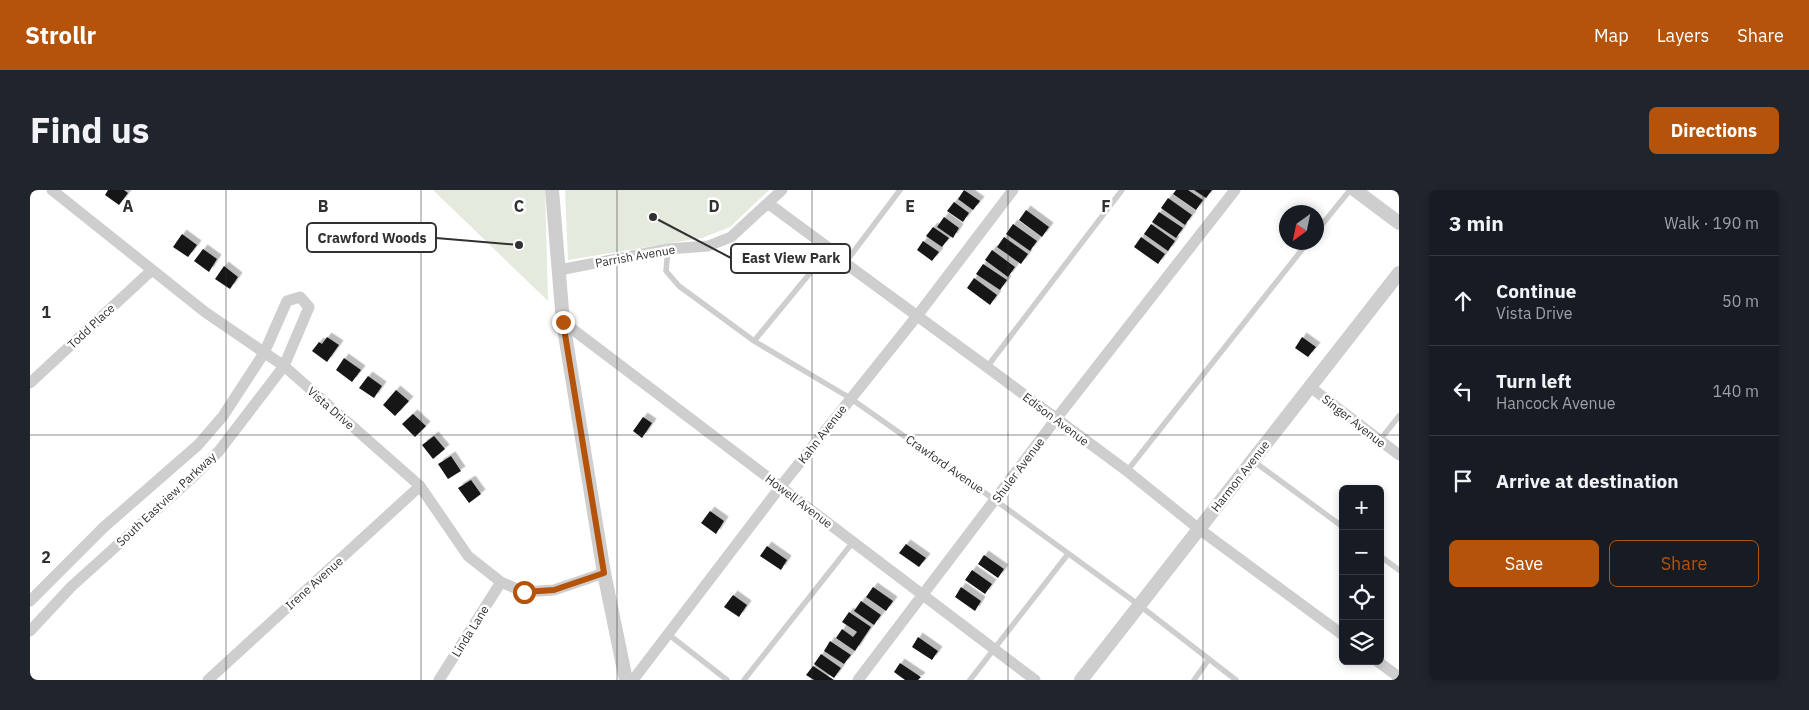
<!DOCTYPE html>
<meta charset="utf-8">
<style>
:root{--surface:#171b24;--page:#20242c;--text:#f1f3f6;--muted:#9ea1a6;--line:#363941;--accent:#b45309}
body{margin:0;font-family:"IBM Plex Sans",sans-serif;background:var(--page);color:var(--text)}
.controls{position:absolute;right:15px;bottom:15px;display:grid;overflow:hidden;border-radius:8px;box-shadow:0 2px 8px #0003}
.controls button{width:45px;height:45px;display:grid;place-items:center;padding:0;border:0;border-bottom:1px solid var(--line);background:var(--surface);color:var(--text);font:25px sans-serif}
.compass{position:absolute;left:1249px;top:15px;width:45px;height:45px;border-radius:50%;background:var(--surface);box-shadow:0 2px 8px #0003;rotate:213deg}
.stop{position:absolute;width:15px;height:15px;margin:-11px;border:4px solid #b45309;border-radius:50%;background:#fff}
.stop.end{background:#b45309;border-color:#fff;box-shadow:0 1px 5px #0008}
.list{margin:0;padding:0;list-style:none}
h2{display:flex;justify-content:space-between;align-items:center;height:65px;margin:0;padding:0 20px;font-size:21px}
h2 small{font-size:16px;font-weight:400;color:var(--muted)}
.list li{display:grid;grid-template-columns:32px 1fr auto;gap:15px;align-items:center;box-sizing:border-box;height:90px;padding:0 20px;border-top:1px solid var(--line)}
.list b{display:block;font-size:19px;white-space:nowrap}
.list p{margin:0;font-size:16px;white-space:nowrap;color:var(--muted)}
.list em{font-size:16px;font-style:normal;color:var(--muted)}
.actions{display:flex;gap:10px;padding:15px 20px}
.actions a{flex:1;padding:11px 0;border:1px solid var(--accent);border-radius:8px;text-align:center;font-size:18px;color:var(--accent)}
.actions .main{background:var(--accent);color:#fff}
.icon{flex:none;width:28px;height:28px;fill:none;stroke:currentColor;stroke-width:2;stroke-linecap:round;stroke-linejoin:round}
.map{position:relative;flex:none;width:1369px;height:490px;overflow:hidden;border-radius:8px}
header{display:flex;align-items:center;gap:30px;box-sizing:border-box;height:70px;padding:0 25px;background:var(--accent);color:#fff}
header strong{font-size:24px}
nav{display:flex;gap:28px;margin-inline-start:auto;font-size:18px}
.intro{display:flex;align-items:center;justify-content:space-between;box-sizing:border-box;height:120px;padding:0 30px}
h1{margin:0;font-size:35px}
.button{padding:12px 22px;border-radius:8px;background:var(--accent);color:#fff;font-size:18px;font-weight:700}
main{display:flex;gap:30px;padding:0 30px}
aside{flex:1;background:var(--surface);border-radius:8px;box-shadow:0 2px 8px #0003}
.map>svg:first-child{display:block}
.green{fill:#e5eade}
.building{fill:#181818;filter:url(#shadow)}
.lines{fill:none;stroke-linecap:round;stroke-linejoin:round}
.service{stroke:#cecece;stroke-width:5.5}
.minor{stroke:#cecece;stroke-width:11}
.tertiary{stroke:#cecece;stroke-width:14}
.route{stroke:#b45309;stroke-width:6}
.grid{fill:none;stroke:#313131;stroke-width:1;stroke-opacity:0.55}
.labels{text-anchor:middle;dominant-baseline:central;stroke-width:5;stroke-linejoin:round;paint-order:stroke}
.street-label{font-size:12px;fill:#313131;stroke:#fff}
.grid-label{font-size:16px;text-anchor:middle;font-weight:bold;fill:#313131;stroke:#fff;stroke-width:5;stroke-linejoin:round;paint-order:stroke}
.leader{fill:none;stroke:#313131;stroke-width:2}
.callout-dot{fill:#313131;stroke:#fff;stroke-width:2}
.callout{fill:#fff;stroke:#313131;stroke-width:2}
.callout-label{font-size:14px;text-anchor:middle;font-weight:bold;fill:#313131}
</style>
<header>
<strong>Strollr</strong>
<nav><a>Map</a><a>Layers</a><a>Share</a></nav>
</header>
<div class="intro"><h1>Find us</h1><a class="button">Directions</a></div>
<main>
<div class="map">
<svg width="1369" height="490" viewBox="0 0 1369 490">
<defs>
<filter id="shadow"><feDropShadow dx="4.5" dy="-4.5" stdDeviation="0" flood-color="#0004"/></filter>
</defs>
<rect width="100%" height="100%" fill="#fff"/>
<path class="green" d="M403,0h112l3,111z
M535,0h204l-39,37 -28,11 -134,22z"/>
<path class="building" d="M78,0h16l4,3 -9,12 -14,-10z
M934,0l16,11 -7,9 -15,-11z
M1146,0h12l15,10 -7,10 -23,-16z
M1164,0h18l-6,8z
M1138,8l24,17 -7,10 -24,-17z
M924,12l15,11 -6,9 -16,-11z
M996,20l23,17 -7,10 -23,-17z
M1129,22l24,16 -7,10 -24,-16z
M914,27l15,11 -6,10 -16,-11z
M983,34l24,17 -7,10 -24,-17z
M1121,34l24,17 -7,10 -24,-17z
M903,37l16,11 -7,9 -16,-11z
M152,44l15,11 -9,12 -15,-10z
M974,47l24,17 -7,10 -24,-17z
M1111,47l24,17 -7,10 -24,-17z
M893,51l16,11 -7,9 -15,-11z
M173,59l14,10 -8,13 -15,-11z
M962,60l23,17 -7,10 -23,-17z
M953,74l24,16 -7,10 -24,-16z
M194,76l14,11 -8,12 -15,-10z
M944,88l23,17 -7,10 -23,-17z
M297,147l12,8 -12,17 -15,-11 7,-9 3,2z
M1272,147l14,10 -8,10 -13,-9z
M314,168l17,12 -9,12 -16,-12z
M338,186l14,10 -8,12 -15,-10z
M366,200l13,11 -14,15 -12,-11z
M383,224l13,12 -11,11 -13,-13z
M613,227l9,6 -10,15 -9,-7z
M404,246l11,13 -12,10 -11,-14z
M421,266l10,15 -13,8 -10,-15z
M441,290l10,14 -12,9 -11,-15z
M680,321l14,10 -8,13 -15,-11z
M876,354l20,14 -7,9 -20,-14z
M737,356l20,14 -6,10 -21,-14z
M954,365l20,14 -6,9 -20,-14z
M942,380l20,14 -7,10 -20,-14z
M843,397l20,14 -7,10 -20,-14z
M931,397l20,14 -6,10 -20,-14z
M703,405l14,10 -8,12 -15,-10z
M831,411l20,14 -7,10 -20,-14z
M819,422l22,15 -16,24 -19,-13 6,-9 11,8 4,-5 -15,-10z
M888,447l20,14 -6,9 -20,-13z
M800,451l21,14 -7,9 -20,-13z
M791,464l20,14 -7,10 -20,-14z
M870,473l21,14 -3,3h-13l-11,-8z
M783,476l21,14h-20l-8,-5z"/>
<g class="lines">
<path class="service" d="M1286,42l34,-42
M638,59l-2,22 13,15 75,55 96,57 145,102 144,105 97,75
M815,73l55,-73
M724,151l76,-92
M957,177l135,-177
M1350,250l19,-24
M1222,270l91,67
M1097,281l181,-229
M1350,366l19,14
M638,444l59,46
M714,490l109,-138
M940,490l98,-126
M1164,490l15,-21"/>
<path class="minor" d="M22,0l153,122 79,54 136,120 48,70 33,26 23,10 30,-2 50,-17
M739,14l61,45 15,14 142,104 140,104 72,58 144,106
M529,80l109,-21 40,-3 23,-9 51,-47
M533,132l472,358
M0,193l122,-113
M1279,196l90,69
M0,411l74,-74 94,-82 25,-29 41,-63 23,-52 13,-4 9,10 -25,59 -65,85 -27,27 -120,108 -42,45
M1347,471l22,16
M178,490l212,-194
M409,490l62,-98
M603,490l148,-194 136,-170 96,-126
M828,490l198,-261 179,-229"/>
<path class="tertiary" d="M522,0l11,132 41,251 22,107
M1325,0l44,33
M1051,490l318,-407"/>
</g>
<g class="lines">
<path class="route" d="M494,402l30,-2 50,-17 -41,-251"/>
</g>
<path class="grid" d="M196,0v490M391,0v490M587,0v490M782,0v490M978,0v490M1173,0v490M0,245h1369"/>
<g class="labels">
<g class="street-label">
<text transform="translate(605 66) rotate(-10)">Parrish Avenue</text>
<text transform="translate(61 136) rotate(-43)">Todd Place</text>
<text transform="translate(301 218) rotate(41)">Vista Drive</text>
<text transform="translate(1026 229) rotate(37)">Edison Avenue</text>
<text transform="translate(1324 231) rotate(38)">Singer Avenue</text>
<text transform="translate(792 244) rotate(-52)">Kahn Avenue</text>
<text transform="translate(915 274) rotate(35)">Crawford Avenue</text>
<text transform="translate(988 280) rotate(-53)">Shuler Avenue</text>
<text transform="translate(1210 286) rotate(-52)">Harmon Avenue</text>
<text transform="translate(136 309) rotate(-43)">South Eastview Parkway</text>
<text transform="translate(769 311) rotate(37)">Howell Avenue</text>
<text transform="translate(284 393) rotate(-42)">Irene Avenue</text>
<text transform="translate(440 441) rotate(-58)">Linda Lane</text>
</g>
</g>
<g class="grid-label">
<text x="98" y="22">A</text>
<text x="293" y="22">B</text>
<text x="489" y="22">C</text>
<text x="684" y="22">D</text>
<text x="880" y="22">E</text>
<text x="1076" y="22">F</text>
<text x="16" y="128">1</text>
<text x="16" y="373">2</text>
</g>
<path class="leader" d="M489 55L406 48M623 27L701 68"/>
<g class="callout-dot">
<circle cx="489" cy="55" r="5"/>
<circle cx="623" cy="27" r="5"/>
</g>
<g class="callout">
<rect x="277" y="33" width="129" height="29" rx="5"/>
<rect x="701" y="54" width="119" height="29" rx="5"/>
</g>
<g class="callout-label">
<text x="342" y="53">Crawford Woods</text>
<text x="761" y="73">East View Park</text>
</g>
</svg>
<div class="controls">
<button>+</button>
<button>−</button>
<button><svg class="icon" aria-label="locate" viewBox="0 0 24 24"><circle cx="12" cy="12" r="6"/><path d="M12 2v4M12 18v4M2 12h4M18 12h4"/></svg></button>
<button><svg class="icon" aria-label="layers" viewBox="0 0 24 24"><path d="M12 4l9 5-9 5-9-5zM3 14l9 5 9-5"/></svg></button>
</div>
<svg class="compass" viewBox="-18 -18 36 36"><path d="M0-13l5 13h-10z" fill="#e53935"/><path d="M0 13l5-13h-10z" fill="#9ea1a6"/></svg>
<div class="stop" style="left:494px;top:402px"></div>
<div class="stop end" style="left:533px;top:132px"></div>
</div>
<aside>
<h2>3 min<small>Walk · 190 m</small></h2>
<ul class="list">
<li><svg class="icon" aria-label="ahead" viewBox="0 0 24 24"><path d="M12 20V5M6 11l6-6 6 6"/></svg><div><b>Continue</b><p>Vista Drive</p></div><em>50 m</em></li>
<li><svg class="icon" aria-label="left" viewBox="0 0 24 24"><path d="M17 20v-9H6M10 6l-5 5 5 5"/></svg><div><b>Turn left</b><p>Hancock Avenue</p></div><em>140 m</em></li>
<li><svg class="icon" aria-label="arrive" viewBox="0 0 24 24"><path d="M6 21V4h12l-3 4 3 4H6"/></svg><div><b>Arrive at destination</b></div></li>
</ul>
<div class="actions"><a class="main">Save</a><a>Share</a></div>
</aside>
</main>
